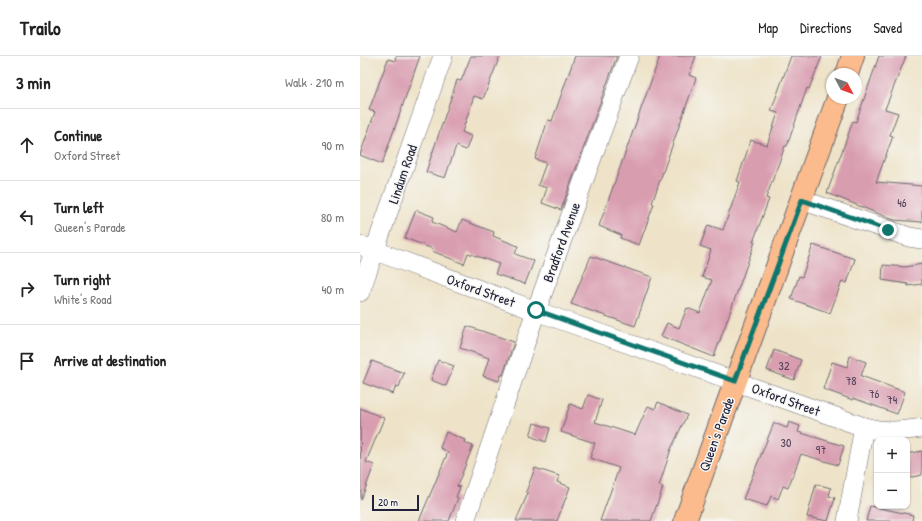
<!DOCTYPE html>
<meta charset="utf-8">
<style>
:root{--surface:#fff;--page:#f6f6f6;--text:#222;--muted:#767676;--line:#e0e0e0}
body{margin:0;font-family:"Patrick Hand",sans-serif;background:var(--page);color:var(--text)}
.controls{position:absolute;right:12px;bottom:12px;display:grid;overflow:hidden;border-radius:8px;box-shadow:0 1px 3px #0004}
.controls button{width:36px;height:36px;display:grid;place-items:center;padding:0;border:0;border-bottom:1px solid var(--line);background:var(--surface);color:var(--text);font:20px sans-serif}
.compass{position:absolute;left:466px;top:12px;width:36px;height:36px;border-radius:50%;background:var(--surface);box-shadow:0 1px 3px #0004;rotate:131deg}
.scale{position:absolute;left:12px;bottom:10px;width:47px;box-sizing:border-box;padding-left:4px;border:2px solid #22223b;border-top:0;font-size:11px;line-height:14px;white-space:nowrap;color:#22223b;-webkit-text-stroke:3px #f6f6f2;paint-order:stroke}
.stop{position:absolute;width:12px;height:12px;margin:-9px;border:3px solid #0f766e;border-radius:50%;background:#fff}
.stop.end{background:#0f766e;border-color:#fff;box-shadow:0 1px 4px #0008}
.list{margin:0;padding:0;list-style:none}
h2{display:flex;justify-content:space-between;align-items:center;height:52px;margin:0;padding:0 16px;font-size:17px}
h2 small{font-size:13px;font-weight:400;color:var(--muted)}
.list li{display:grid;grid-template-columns:26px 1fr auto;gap:12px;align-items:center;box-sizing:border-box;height:72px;padding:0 16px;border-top:1px solid var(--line)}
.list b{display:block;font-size:15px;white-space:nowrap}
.list p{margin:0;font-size:13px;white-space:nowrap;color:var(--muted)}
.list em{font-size:13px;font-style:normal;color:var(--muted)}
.icon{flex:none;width:22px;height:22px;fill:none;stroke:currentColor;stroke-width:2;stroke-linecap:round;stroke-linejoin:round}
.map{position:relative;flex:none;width:562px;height:465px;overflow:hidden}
header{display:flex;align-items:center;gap:24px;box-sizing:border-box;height:56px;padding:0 20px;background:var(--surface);border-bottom:1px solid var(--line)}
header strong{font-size:19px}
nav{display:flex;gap:22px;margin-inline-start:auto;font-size:14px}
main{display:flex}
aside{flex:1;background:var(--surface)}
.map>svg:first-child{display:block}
.building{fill:#d99db0}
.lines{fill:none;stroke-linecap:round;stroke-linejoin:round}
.minor-casing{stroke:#69666c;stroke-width:20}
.major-casing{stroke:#69666c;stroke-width:24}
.minor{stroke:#fff;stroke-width:19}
.major{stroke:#fbbb8c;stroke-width:22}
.route{stroke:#0f766e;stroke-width:5}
.labels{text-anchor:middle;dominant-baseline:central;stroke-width:3;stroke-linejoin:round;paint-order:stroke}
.number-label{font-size:12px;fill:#504158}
.street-label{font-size:14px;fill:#22223b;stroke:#f6f6f2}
</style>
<header>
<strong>Trailo</strong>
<nav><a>Map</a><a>Directions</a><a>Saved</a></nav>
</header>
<main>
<aside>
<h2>3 min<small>Walk · 210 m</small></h2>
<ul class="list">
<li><svg class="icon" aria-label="ahead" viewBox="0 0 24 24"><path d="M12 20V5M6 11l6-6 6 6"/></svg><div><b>Continue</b><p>Oxford Street</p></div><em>90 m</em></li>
<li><svg class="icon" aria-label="left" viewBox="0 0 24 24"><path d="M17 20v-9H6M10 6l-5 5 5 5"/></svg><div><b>Turn left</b><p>Queen's Parade</p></div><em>80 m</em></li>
<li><svg class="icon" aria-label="right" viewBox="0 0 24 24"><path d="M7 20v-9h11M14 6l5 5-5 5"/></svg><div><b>Turn right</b><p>White's Road</p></div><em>40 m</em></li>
<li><svg class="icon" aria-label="arrive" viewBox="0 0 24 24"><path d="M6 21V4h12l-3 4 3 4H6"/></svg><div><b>Arrive at destination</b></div></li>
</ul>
</aside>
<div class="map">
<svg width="562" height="465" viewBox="0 0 562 465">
<rect width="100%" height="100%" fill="#f6f6f2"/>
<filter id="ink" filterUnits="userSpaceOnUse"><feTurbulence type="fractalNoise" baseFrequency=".025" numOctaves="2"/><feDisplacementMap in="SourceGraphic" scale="8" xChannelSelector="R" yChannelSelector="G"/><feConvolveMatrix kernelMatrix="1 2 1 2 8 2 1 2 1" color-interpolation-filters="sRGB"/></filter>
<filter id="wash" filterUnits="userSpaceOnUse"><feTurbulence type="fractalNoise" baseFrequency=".012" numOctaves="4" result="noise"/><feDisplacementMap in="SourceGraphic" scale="16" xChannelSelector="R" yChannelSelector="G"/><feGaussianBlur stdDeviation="0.9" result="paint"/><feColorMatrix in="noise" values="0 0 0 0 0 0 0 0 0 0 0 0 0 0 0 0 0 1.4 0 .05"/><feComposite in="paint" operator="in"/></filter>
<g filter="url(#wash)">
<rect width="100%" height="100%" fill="#eee3c8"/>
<g id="blocks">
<path class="building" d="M36,0h24l-38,108 -22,-9 15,-43 -6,-2 19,-51 7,2z
M111,0h29l-17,43 -9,-3 -12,36 9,4 -5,14 -10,-4 -11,32 -19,-6 31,-92 4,1z
M215,0h42l-56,154 -19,-7 5,-15 -9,-3 8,-22 -11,-4 13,-39 4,1z
M300,0h36l-7,19 7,3 -44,125 2,1 -15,41 -19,-7 1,-3 -22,-9z
M431,0h31l-13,33 -2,-1 -20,58h-2l-19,52 3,1 -16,43h2l-41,115 -53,-21 6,-13 12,5 8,-20 13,5 12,-33 -10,-3 9,-27 -11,-4 8,-21 15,5 17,-48 -3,-1 14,-41 16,5 11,-32 -7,-2z
M519,0h27l-21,53 13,4 -8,22 3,1 -17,46 46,4v36l-28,-2 -67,-27 26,-72 3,1z
M56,154l18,7 -2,5 25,10 5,-12 32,12 -1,4 25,10 -3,8 19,7 -9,23 -30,-10 4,-10 -31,-11 -4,11 -32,-13 1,-2 -28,-11z
M453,189l42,14 -8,24 -5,-2 -12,32 -39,-14 8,-23 3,1z
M231,200l61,21 -17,49 -64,-22z
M562,208v20l-14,2v-2l-26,-4 1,-15 22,2z
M107,270l47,16 -11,33h-2l-2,6 -16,-5 6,-18 -29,-10z
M414,294l27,10 -7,20 -27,-10z
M490,300l16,6 -5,14 44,16 -8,22 -44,-16v2l-30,-11 9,-27 15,5z
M78,304l16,6 -8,20 -15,-6z
M12,305l32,12 -5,14 -3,-1 -3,8 -30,-11z
M228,339l14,5 -7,22 40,13 13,-29 7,3 3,-7 29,13 -16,34 -12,37 4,1 -12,34h-51l19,-53 -29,-10 5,-15 -34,-11 9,-28 13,5z
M0,352l24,10 -18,44 8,3 -13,35z
M429,366l11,4 -2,6 46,14 -6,19 -37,-11 -13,34 -5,-2 -5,13 -7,-3 -4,10 -24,-7 31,-76 13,5z
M174,367l16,5 -4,14 -16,-6z
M86,376l19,8 -1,3 9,3 -16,40 3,1 -4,10 2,1 -9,23h-30l29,-69 -8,-4z
M562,395v24l-15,3v-24z
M175,412l24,8 -2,6 13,5 -13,34h-41l12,-28 -2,-1z
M456,428l15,4 -2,8 6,2 -7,23 -21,-4z
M510,450l43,9 -1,6h-46z"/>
</g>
</g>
<g filter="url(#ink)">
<use href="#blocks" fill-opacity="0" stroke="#69666c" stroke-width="1"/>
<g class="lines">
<defs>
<path id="minor" d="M442,144l107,37 13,2
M0,189l176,66 328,116c22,6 36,4 58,1
M0,236l83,-236
M105,465l71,-210 93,-255
M487,465l17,-94"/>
<path id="major" d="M487,18l6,-18
M325,465l153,-423"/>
</defs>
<use href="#minor" class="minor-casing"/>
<use href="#major" class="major-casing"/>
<use href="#minor" class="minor"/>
<use href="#major" class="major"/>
</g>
</g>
<g class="lines" filter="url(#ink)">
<path class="route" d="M176,254l199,71 67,-181 86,30"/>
</g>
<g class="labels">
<g class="number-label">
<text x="542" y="146">46</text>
<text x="424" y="309">32</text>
<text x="491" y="324">78</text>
<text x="514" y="337">76</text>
<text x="532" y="343">74</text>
<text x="426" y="386">30</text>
<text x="461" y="393">97</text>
</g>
<g class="street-label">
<text transform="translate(42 118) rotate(-71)">Lindum Road</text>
<text transform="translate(201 186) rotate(-70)">Bradford Avenue</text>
<text transform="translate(121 234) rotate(20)">Oxford Street</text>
<text transform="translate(426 343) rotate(20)">Oxford Street</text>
<text transform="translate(356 378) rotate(-70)">Queen's Parade</text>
</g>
</g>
</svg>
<div class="controls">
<button>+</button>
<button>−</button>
</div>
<svg class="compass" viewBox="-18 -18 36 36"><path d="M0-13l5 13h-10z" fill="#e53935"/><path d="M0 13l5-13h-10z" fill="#767676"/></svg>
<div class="scale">20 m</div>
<div class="stop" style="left:176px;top:254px"></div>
<div class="stop end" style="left:528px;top:174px"></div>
</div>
</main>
